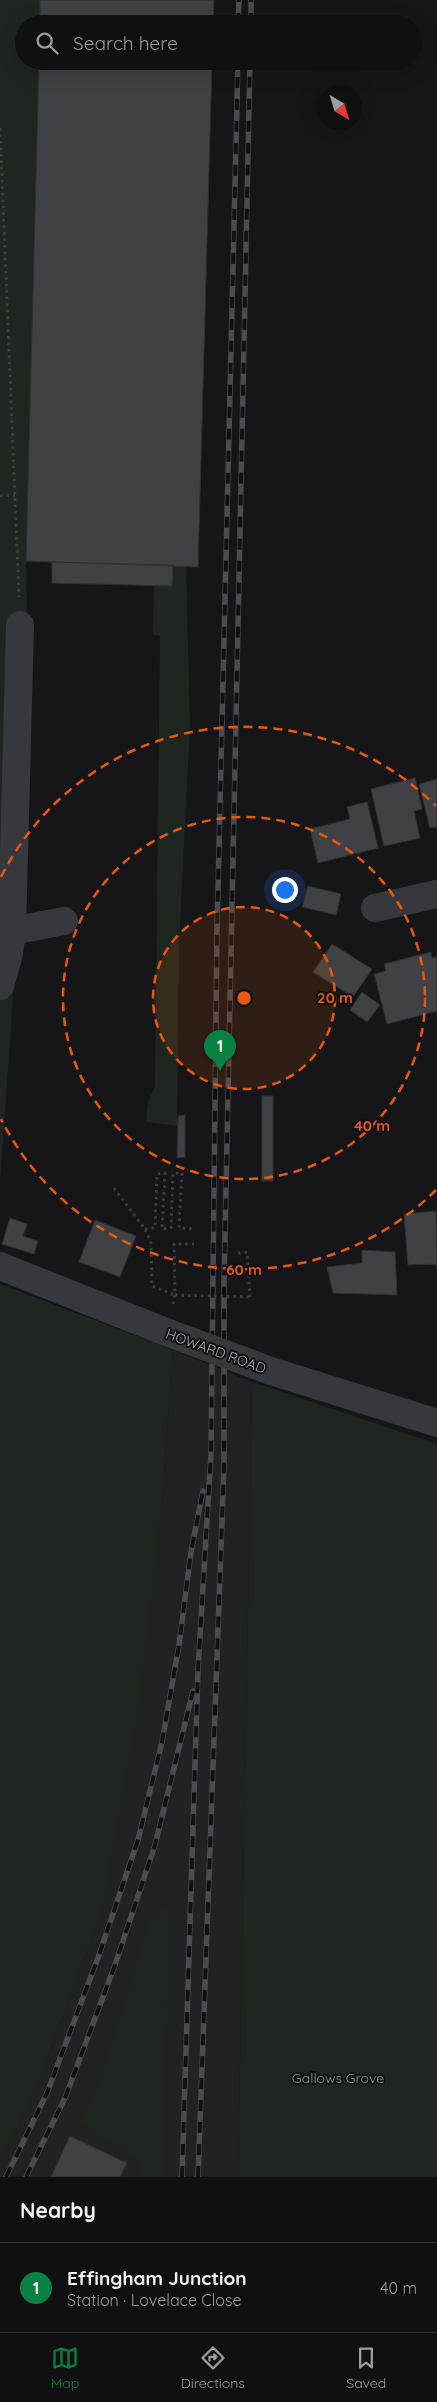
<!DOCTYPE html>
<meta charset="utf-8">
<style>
:root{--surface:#101012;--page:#1e1e20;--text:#f1f3f6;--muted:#9c9d9f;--line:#303032;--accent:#0b8043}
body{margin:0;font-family:Quicksand,sans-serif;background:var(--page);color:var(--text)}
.compass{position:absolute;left:317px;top:85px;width:45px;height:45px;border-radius:50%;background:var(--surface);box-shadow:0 5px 20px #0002;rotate:142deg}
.you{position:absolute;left:284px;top:889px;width:18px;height:18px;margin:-12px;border:4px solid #fff;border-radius:50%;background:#1a73e8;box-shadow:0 0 0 8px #1a73e833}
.badge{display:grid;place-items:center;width:32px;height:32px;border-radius:50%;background:var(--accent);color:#fff;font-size:16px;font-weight:700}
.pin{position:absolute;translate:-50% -41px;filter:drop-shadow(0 1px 2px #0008)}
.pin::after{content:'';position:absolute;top:26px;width:18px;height:15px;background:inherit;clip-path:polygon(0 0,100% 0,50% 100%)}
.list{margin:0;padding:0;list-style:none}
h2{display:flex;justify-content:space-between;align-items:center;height:65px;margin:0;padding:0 20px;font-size:21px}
h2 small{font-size:16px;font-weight:400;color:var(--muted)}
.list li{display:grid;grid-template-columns:32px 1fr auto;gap:15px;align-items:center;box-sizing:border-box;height:90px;padding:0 20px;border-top:1px solid var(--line)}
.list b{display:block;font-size:19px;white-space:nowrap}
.list p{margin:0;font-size:16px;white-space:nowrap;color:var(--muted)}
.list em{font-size:16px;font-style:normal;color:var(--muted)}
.icon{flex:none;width:28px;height:28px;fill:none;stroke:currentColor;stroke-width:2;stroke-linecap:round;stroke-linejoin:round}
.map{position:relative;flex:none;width:437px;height:2177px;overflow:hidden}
.search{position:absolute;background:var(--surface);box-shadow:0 5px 20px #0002;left:15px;right:15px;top:15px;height:55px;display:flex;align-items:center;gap:12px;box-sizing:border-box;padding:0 18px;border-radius:28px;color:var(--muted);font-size:19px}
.sheet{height:155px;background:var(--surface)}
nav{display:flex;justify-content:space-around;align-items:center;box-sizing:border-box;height:70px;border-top:1px solid var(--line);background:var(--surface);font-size:14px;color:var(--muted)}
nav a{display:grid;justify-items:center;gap:2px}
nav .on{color:var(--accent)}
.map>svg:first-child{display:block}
.built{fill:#222225}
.green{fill:#1e261f}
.building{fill:#404145;stroke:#303034}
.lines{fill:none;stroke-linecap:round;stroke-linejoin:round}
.path{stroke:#3d3f44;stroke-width:3;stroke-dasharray:2.5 4;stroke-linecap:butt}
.minor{stroke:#37383d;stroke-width:28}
.rail-casing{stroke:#4a4c52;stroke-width:5.5}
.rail{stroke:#111113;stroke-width:4;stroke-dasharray:11;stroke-linecap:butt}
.path-bridge{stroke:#3d3f44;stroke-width:3;stroke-dasharray:2.5 4;stroke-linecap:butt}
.minor-bridge{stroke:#37383d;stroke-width:28}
.ring{fill:none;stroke:#e8590c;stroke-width:2.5;stroke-dasharray:9 6}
.labels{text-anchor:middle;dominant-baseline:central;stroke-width:4;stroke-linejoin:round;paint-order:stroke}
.street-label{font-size:14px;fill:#a8adb8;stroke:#111113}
.park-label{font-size:14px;fill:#7fa381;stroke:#111113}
.centre{fill:#e8590c;stroke:#111113;stroke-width:2.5}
.ring-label{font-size:15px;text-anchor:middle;font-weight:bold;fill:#e8590c;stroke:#111113;stroke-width:4;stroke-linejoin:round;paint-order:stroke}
</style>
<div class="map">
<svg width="437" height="2177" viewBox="0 0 437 2177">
<rect width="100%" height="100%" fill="#161618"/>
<path class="built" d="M173,1350l79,32 -14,795h-238v-16l33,-63 69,-188 60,-409z"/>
<path class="green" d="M0,0h40v24h-16v37h15l-13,500c4,207 -11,414 -26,620z
M173,565l13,1 4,160 -11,218 -2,182 -31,-4 2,-20 7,-16 5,-450 -7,-1 1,-50 18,1z
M0,1284l173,66 -11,151 -23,204 -37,205 -69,188 -33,63z
M252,1382l185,62v733h-199z
M170,1904l-7,273h-25v-16l-59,-39 23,-47 49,-159z"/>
<path class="building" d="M40,0h174l-1,24h-173z
M39,61h173l-14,506 -172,-6z
M52,562l121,3 -1,21 -120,-3z
M415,778l7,31 -8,2 6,27 -36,8 -13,-57z
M437,779v48l-7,1 -11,-44z
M367,802l11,46 -60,15 -8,-34 40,-10 -3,-12z
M308,886l33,8 -5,21 -34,-8z
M332,944l40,25 -19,28 -40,-25z
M431,952l1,6 5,-1v54l-50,13 -13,-50 12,-3 -2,-7z
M362,992l18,13 -13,17 -17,-12z
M262,1096h11v85h-11z
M185,1115v42l-8,1 1,-42z
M436,1211l1,58v-5l-29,1 -4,-51z
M10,1218l17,6 -4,12 15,5 -4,13 -32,-10z
M95,1220l41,16 -16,41 -41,-15z
M362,1250l33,2 2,43 -64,-2 -6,-26 35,-4z
M70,2136l57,27 -7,14h-69z"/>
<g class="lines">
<path class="path" d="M0,128l19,469
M0,496l15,-1
M114,1188l31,41 6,14 1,43 23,9
M145,1229l10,-1 2,-54 8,-1 -3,56 9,-1 2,-55h9l-3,55 16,1
M238,1253l9,-1 3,45
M173,1304l2,-9 -1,-51h20"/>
<path class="minor" d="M375,908l62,-14
M12,931l52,-10
M0,986l9,-32 3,-23 8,-306
M0,1266l166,66
M271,1371l166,52"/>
<defs>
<path id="rail" d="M238,24l1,-24
M251,24v-24
M6,2177l41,-84 51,-135 40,-118 24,-98 17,-97 12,-93 12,-61
M26,2177l39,-79 50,-133 40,-120 38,-154
M182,2177l16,-507 13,-216 6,-524 21,-869
M198,2177l26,-711v-182l26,-1223"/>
</defs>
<use href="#rail" class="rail-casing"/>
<use href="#rail" class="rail"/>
<path class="path-bridge" d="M175,1295l75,2"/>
<path class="minor-bridge" d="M166,1332l105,39"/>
</g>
<circle cx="244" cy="998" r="91" fill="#e8590c" fill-opacity=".12"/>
<g class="ring">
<circle cx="244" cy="998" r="91"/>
<circle cx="244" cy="998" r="181"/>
<path d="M436 1190A272 272 0 0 1 1 1119M1 877A272 272 0 0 1 436 806"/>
</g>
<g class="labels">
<g class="street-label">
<text transform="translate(216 1351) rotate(20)">HOWARD ROAD</text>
</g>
<g class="park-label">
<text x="338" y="2078">Gallows Grove</text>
</g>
</g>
<circle cx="244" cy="998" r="8" class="centre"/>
<g class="ring-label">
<text x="335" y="1003">20 m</text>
<text x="372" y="1131">40 m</text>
<text x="244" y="1275">60 m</text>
</g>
</svg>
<svg class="compass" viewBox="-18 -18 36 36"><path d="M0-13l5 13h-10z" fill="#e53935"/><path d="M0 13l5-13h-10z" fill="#9c9d9f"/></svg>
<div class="you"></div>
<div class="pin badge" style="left:220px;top:1071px">1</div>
<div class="search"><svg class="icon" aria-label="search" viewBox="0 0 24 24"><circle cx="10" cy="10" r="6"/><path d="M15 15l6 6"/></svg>Search here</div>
</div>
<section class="sheet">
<h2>Nearby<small></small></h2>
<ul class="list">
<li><span class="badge">1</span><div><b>Effingham Junction</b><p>Station · Lovelace Close</p></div><em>40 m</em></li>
</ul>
</section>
<nav>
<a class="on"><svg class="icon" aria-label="map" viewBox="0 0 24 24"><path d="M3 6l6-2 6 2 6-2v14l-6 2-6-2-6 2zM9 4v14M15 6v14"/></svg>Map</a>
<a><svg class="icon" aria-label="directions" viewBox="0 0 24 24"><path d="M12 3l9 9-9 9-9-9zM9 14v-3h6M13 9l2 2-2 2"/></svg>Directions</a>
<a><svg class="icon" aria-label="saved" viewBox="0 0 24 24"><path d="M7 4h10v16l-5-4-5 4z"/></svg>Saved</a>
</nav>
